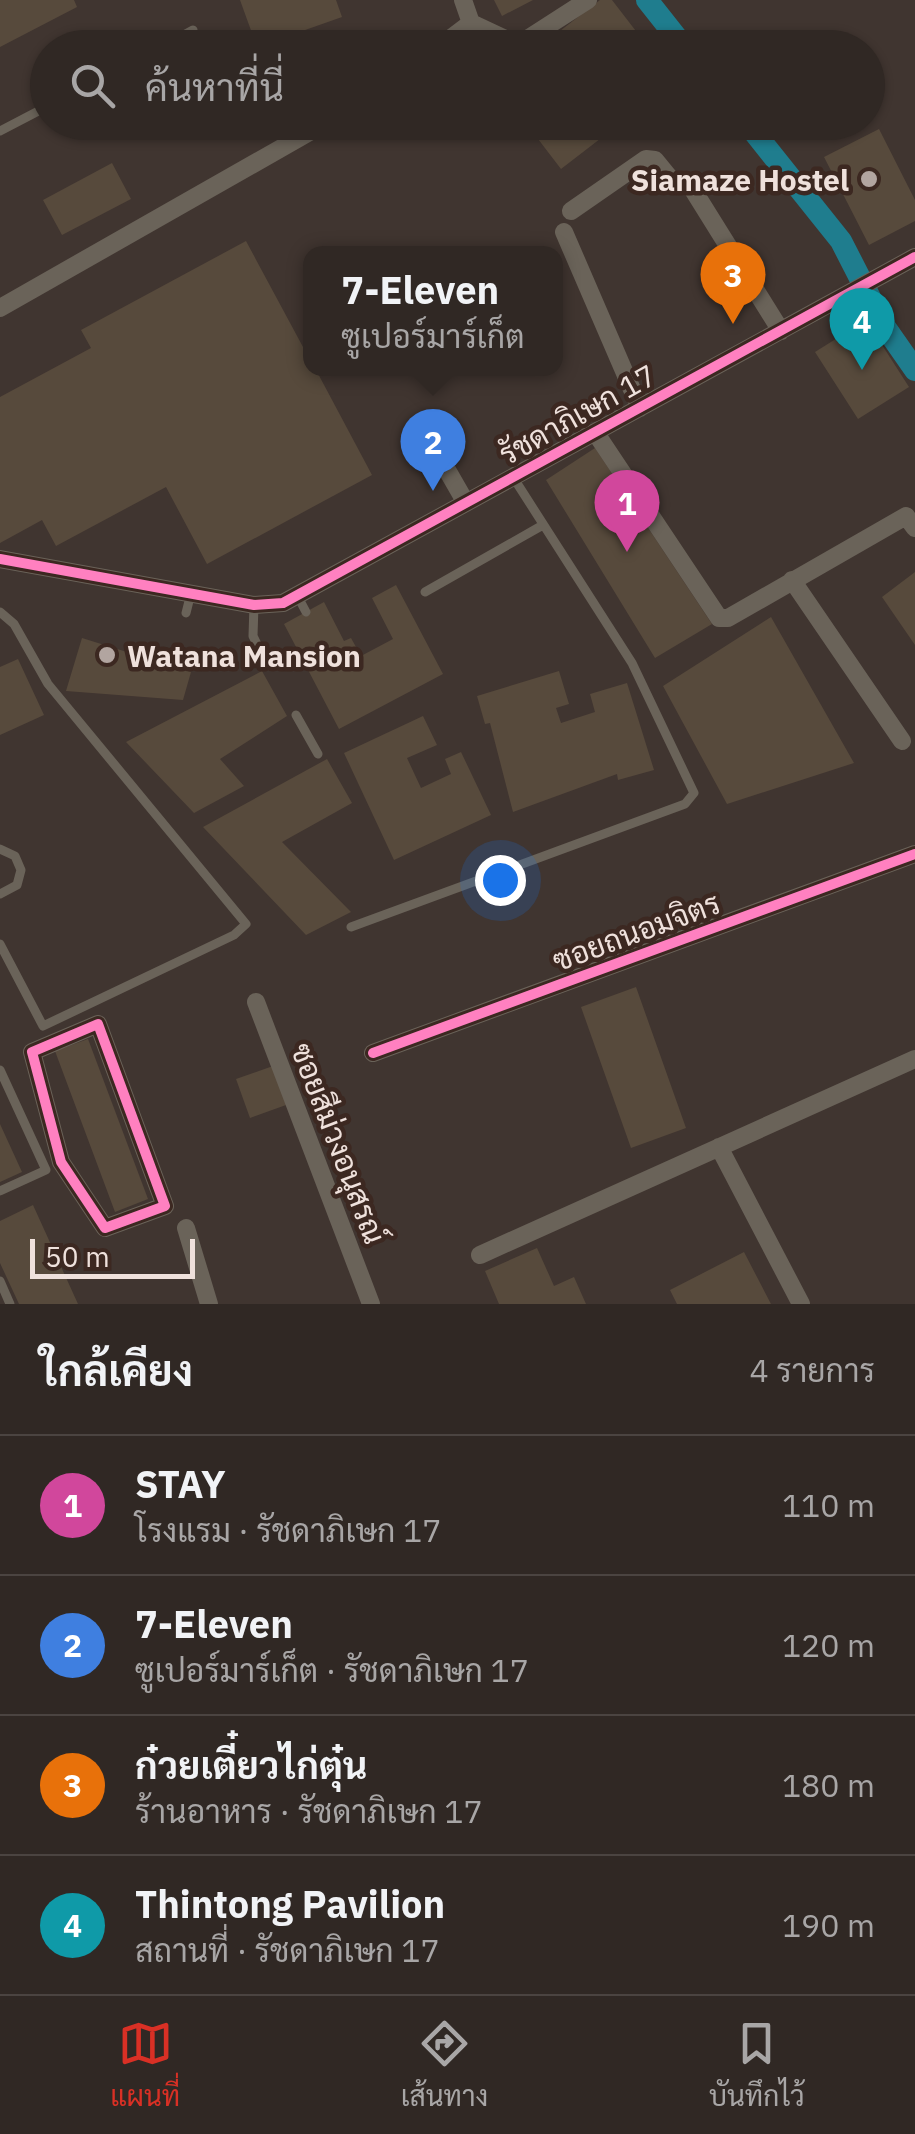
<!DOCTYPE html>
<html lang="th">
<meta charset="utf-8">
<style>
:root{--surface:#302824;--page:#38302c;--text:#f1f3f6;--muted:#a8a6a6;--line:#4b4441;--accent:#d93025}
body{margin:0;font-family:"IBM Plex Sans",Sarabun,sans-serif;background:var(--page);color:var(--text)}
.scale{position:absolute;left:30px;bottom:25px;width:165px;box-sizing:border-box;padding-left:10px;border:5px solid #efe1dc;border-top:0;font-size:28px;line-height:35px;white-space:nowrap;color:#efe1dc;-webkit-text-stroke:8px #3c2821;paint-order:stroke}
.you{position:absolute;left:500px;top:880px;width:35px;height:35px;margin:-25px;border:8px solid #fff;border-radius:50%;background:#1a73e8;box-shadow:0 0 0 15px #1a73e833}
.badge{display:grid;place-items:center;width:65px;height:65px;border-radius:50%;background:var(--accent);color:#fff;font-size:32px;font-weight:700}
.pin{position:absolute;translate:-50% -82px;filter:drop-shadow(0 2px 5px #0008)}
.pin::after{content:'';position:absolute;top:52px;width:35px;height:30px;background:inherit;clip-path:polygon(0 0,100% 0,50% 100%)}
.popup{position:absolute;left:303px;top:246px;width:260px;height:130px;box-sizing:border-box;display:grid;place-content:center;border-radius:20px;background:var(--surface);filter:drop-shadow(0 2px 8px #0005);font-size:32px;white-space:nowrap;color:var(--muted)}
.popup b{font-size:38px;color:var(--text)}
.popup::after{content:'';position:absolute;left:50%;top:100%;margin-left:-20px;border:20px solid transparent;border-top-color:var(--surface)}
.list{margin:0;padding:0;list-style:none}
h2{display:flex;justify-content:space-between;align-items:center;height:130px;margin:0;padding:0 40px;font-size:42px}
h2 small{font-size:32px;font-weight:400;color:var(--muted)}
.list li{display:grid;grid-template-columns:65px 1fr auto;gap:30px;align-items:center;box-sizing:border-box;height:140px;padding:0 40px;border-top:2px solid var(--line)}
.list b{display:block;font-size:38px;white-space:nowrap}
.list p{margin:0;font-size:32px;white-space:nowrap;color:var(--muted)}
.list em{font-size:32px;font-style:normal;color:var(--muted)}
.icon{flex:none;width:55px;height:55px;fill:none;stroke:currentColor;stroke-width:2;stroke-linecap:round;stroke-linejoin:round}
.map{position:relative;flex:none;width:915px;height:1304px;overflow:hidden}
.search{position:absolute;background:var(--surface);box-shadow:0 2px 8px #0004;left:30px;right:30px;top:30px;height:110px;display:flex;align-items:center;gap:25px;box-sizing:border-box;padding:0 35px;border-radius:55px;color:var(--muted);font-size:38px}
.sheet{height:690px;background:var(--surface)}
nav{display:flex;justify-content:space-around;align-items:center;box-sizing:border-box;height:140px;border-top:2px solid var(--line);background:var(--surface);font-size:28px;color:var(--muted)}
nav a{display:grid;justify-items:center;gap:5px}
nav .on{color:var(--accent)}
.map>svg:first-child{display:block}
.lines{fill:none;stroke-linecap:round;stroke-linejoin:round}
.canal{stroke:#1f7d8e;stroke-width:22}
.building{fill:#574a3c}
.lane{stroke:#6a6359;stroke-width:9}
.street{stroke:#6a6359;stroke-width:18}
.cycleway-casing{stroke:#3c2821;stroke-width:16}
.cycleway{stroke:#ff80c0;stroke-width:10}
.poi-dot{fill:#b2a5a0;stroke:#3c2821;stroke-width:4}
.labels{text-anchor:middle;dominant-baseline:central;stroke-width:9;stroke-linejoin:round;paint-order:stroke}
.poi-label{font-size:30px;font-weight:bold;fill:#efe1dc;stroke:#3c2821;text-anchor:end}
.street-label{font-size:30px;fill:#efe1dc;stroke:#3c2821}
</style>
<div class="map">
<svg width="915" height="1304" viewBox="0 0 915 1304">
<rect width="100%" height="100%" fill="#403530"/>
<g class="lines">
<path class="canal" d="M647,0l38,48
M746,122l95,119 44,86 30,43"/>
</g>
<path class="building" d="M0,0h74l3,7 -77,40z
M240,0h96l6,17 -85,30z
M494,0h39l-31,16z
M600,0h12l37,48h-111z
M525,122h97l-61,47z
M879,129l36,71v21l-46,24 -45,-88z
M112,163l19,36 -69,36 -19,-35z
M246,241l64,119v8h5l57,107 -165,89 -41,-77 -110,59 -14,-26 -42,23v-146l91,-49 -10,-18z
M866,320l43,67 -51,32 -43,-67z
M595,448l117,176 -57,34 -109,-178z
M915,572v73l-33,-48z
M396,585l47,89 -104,55 -55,-105 40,-22 20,39 7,-3 10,18 32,-17 -21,-41z
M771,617l83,146 -127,41 -64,-118z
M82,638l109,34 -8,28 -117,-9z
M18,659l26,56 -44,20v-68z
M262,671l25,45 -67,43 24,27 -50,27 -68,-71z
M559,671l10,33 -13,4 5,15 34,-11 -5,-18 37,-11 27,87 -36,10 -1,-6 -104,38 -23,-89 -5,1 -8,-28z
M423,716l14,29 -30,13 14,30 30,-14 -6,-15 16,-7 30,63 -97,45 -50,-107z
M327,759l25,44 -70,39 69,70 -45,23 -103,-108z
M636,987l50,141 -55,20 -50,-141z
M88,1039l60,160 -33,13 -60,-161z
M273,1066l13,39 -36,13 -14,-39z
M0,1124l22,48 -22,10z
M33,1205l45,99h-59l-19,-41v-42z
M537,1248l17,38 20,-9 12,27h-87l-14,-33z
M744,1252l27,52h-94l-7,-14z"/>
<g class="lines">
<path class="lane" d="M160,48l33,-18
M0,131l48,-25
M425,592l118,-67
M297,595l9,17
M254,605l-1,31 13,27
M0,612l14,12 34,60 198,240 -12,11 -191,91 -43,-82
M186,613l5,-20
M296,715l22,39
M0,849l15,7 6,14 -4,15 -17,9
M351,927l334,-123 9,-11 -62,-130 -119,-186
M0,1070l46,100 -46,21
M0,1281l10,23"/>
<path class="street" d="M463,0l8,23 47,22 70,-45
M438,48l33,-25
M571,211l75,-52 9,1 18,22 17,3 91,146
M564,232l76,176
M0,308l327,-186
M595,432l124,186h9l178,-102 9,12
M431,442l35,61
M0,559l254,46 29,-2 632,-346
M792,580l110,161
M256,1002l115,302
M98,1024l67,182 -60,22 -44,-66 -29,-110z
M373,1053l542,-199
M719,1147l82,157
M186,1228l23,76
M480,1255l435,-196"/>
<defs>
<path id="cycleway" d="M0,559l254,46 29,-2 632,-346
M98,1024l67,182 -60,22 -44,-66 -29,-110z
M373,1053l542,-199"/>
</defs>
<use href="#cycleway" class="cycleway-casing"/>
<use href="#cycleway" class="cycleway"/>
</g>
<g class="poi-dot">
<circle cx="869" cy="179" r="10"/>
<circle cx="107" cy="655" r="10"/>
</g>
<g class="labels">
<g class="poi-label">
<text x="849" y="179">Siamaze Hostel</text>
<text x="127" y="655" text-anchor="start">Watana Mansion</text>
</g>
<g class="street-label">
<text transform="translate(577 414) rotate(-29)">รัชดาภิเษก 17</text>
<text transform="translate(636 931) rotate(-20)">ซอยถนอมจิตร</text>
<text transform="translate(339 1143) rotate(69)">ซอยสีม่วงอนุสรณ์</text>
</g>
</g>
</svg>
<div class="scale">50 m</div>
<div class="you"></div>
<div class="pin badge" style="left:627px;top:552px;background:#d1479c">1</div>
<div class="pin badge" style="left:433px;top:491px;background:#3f7fe0">2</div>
<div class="popup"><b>7-Eleven</b>ซูเปอร์มาร์เก็ต</div>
<div class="pin badge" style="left:733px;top:324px;background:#e8710a">3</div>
<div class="pin badge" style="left:862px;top:370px;background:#0f9aa8">4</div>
<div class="search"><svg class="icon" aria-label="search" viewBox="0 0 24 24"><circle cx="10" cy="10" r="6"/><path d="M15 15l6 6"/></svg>ค้นหาที่นี่</div>
</div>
<section class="sheet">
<h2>ใกล้เคียง<small>4 รายการ</small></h2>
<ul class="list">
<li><span class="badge" style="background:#d1479c">1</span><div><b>STAY</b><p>โรงแรม · รัชดาภิเษก 17</p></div><em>110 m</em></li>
<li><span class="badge" style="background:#3f7fe0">2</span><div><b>7-Eleven</b><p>ซูเปอร์มาร์เก็ต · รัชดาภิเษก 17</p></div><em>120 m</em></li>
<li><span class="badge" style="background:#e8710a">3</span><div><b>ก๋วยเตี๋ยวไก่ตุ๋น</b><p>ร้านอาหาร · รัชดาภิเษก 17</p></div><em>180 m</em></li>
<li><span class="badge" style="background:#0f9aa8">4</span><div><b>Thintong Pavilion</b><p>สถานที่ · รัชดาภิเษก 17</p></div><em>190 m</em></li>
</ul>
</section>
<nav>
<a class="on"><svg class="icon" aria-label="map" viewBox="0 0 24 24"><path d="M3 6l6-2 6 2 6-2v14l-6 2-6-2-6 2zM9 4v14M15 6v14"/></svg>แผนที่</a>
<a><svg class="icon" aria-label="directions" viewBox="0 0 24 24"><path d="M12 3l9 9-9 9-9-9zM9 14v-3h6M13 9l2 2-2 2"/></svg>เส้นทาง</a>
<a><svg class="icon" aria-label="saved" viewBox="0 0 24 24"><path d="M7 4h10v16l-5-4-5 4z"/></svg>บันทึกไว้</a>
</nav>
